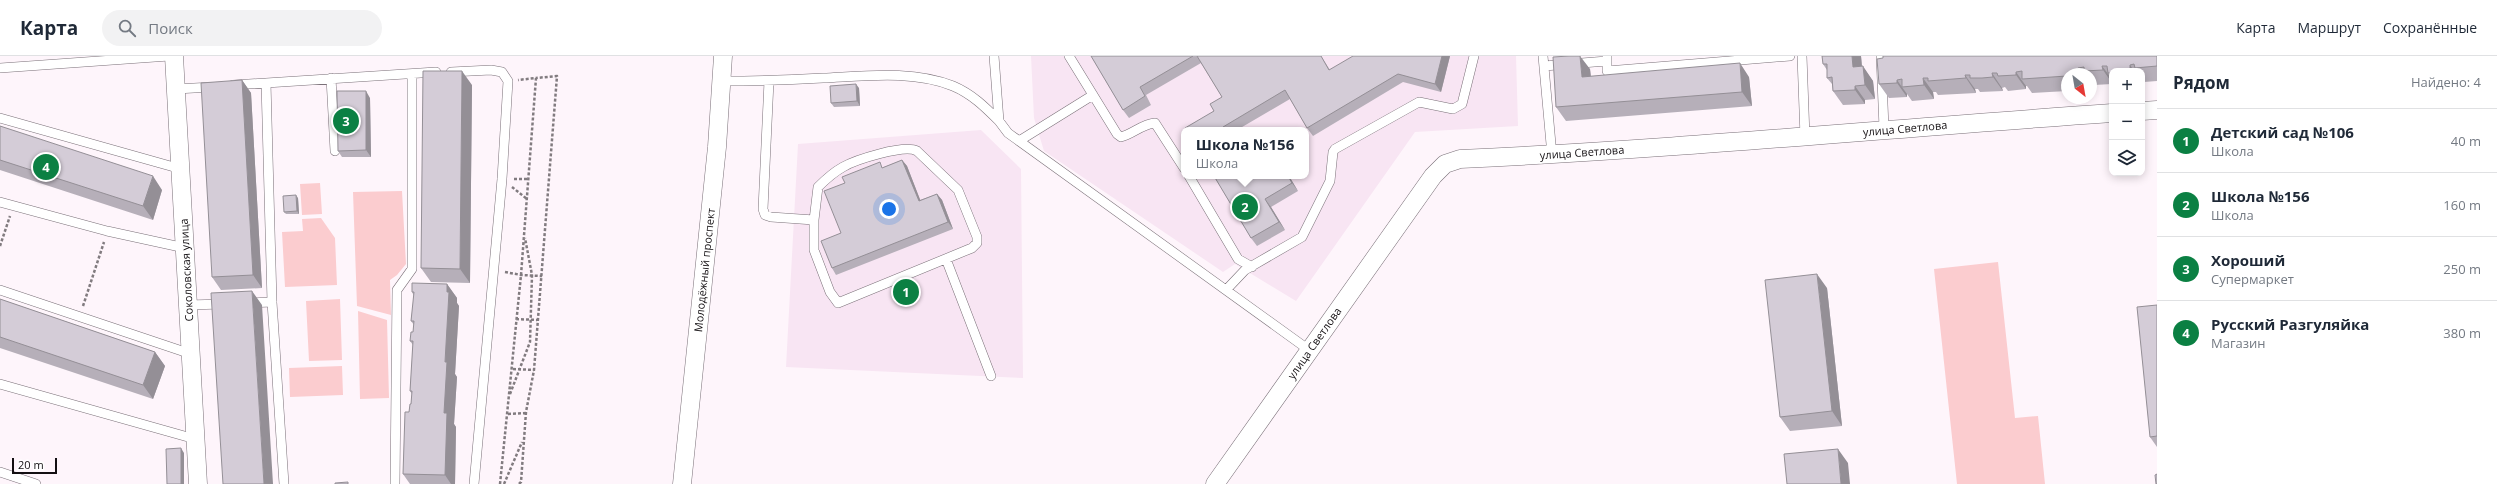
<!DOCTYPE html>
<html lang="ru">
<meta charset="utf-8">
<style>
:root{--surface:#fff;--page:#f2f2f3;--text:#1f2937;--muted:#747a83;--line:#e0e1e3;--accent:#0b8043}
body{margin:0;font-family:"Open Sans",sans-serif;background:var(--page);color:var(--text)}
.controls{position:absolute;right:12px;top:12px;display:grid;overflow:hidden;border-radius:8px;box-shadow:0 2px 10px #0003}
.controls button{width:36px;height:36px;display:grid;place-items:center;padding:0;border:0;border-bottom:1px solid var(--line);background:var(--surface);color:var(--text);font:20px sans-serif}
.compass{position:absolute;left:2061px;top:12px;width:36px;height:36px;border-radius:50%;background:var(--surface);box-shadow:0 2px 10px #0003;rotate:149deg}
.scale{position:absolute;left:12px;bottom:10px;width:45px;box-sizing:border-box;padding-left:4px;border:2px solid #130f12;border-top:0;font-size:11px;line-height:14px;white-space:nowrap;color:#130f12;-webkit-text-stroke:3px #fff;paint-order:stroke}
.you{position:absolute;left:889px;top:153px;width:14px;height:14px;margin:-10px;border:3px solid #fff;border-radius:50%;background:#1a73e8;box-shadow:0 0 0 6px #1a73e833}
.badge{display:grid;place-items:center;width:26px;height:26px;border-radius:50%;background:var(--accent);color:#fff;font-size:13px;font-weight:700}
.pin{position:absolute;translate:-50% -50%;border:2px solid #fff;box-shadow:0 1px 4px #0006}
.popup{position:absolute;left:1181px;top:71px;width:128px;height:52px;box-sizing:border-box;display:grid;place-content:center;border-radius:8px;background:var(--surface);filter:drop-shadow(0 1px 3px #0005);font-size:13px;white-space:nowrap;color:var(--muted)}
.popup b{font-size:15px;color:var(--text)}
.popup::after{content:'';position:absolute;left:50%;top:100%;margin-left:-8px;border:8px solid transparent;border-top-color:var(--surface)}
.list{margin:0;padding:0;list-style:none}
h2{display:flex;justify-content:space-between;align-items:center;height:52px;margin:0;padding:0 16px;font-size:17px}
h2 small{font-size:13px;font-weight:400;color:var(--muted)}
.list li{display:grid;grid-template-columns:26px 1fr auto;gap:12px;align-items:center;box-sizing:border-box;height:64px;padding:0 16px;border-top:1px solid var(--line)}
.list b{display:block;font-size:15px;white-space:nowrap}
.list p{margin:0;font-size:13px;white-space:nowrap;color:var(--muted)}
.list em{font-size:13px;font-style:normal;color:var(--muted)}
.icon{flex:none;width:22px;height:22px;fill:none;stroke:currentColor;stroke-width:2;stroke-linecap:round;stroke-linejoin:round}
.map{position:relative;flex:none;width:2157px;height:428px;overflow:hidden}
header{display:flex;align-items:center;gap:24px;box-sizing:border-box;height:56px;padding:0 20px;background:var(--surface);border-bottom:1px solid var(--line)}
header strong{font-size:19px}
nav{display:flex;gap:22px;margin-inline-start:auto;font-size:14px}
.search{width:280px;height:36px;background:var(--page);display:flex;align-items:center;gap:10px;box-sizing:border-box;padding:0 14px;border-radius:22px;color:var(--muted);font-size:15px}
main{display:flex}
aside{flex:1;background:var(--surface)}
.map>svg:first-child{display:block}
.built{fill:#f8e5f3;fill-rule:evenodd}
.green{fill:#fbcccf}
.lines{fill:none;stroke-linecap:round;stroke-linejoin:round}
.lane-casing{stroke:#7a7078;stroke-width:10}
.street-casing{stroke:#7a7078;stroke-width:19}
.path{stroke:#817b7f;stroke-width:2.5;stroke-dasharray:3 2;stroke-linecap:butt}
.lane{stroke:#fff;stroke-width:9}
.street{stroke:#fff;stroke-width:18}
.wall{fill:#b6afb9}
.shaded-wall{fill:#948f96}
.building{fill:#d4ccd7;stroke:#948f96}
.labels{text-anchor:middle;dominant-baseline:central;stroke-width:3;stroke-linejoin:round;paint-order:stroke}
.street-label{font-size:11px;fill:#130f12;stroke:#fff}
</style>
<header>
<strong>Карта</strong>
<div class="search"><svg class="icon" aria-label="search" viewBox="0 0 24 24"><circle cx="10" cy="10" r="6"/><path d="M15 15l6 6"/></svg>Поиск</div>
<nav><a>Карта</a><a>Маршрут</a><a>Сохранённые</a></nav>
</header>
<main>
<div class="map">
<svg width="2157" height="428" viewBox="0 0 2157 428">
<rect width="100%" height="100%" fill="#fef5fb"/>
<path class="built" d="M1031,0h485l2,70 -103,6 -119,169 -61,-37 -12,8 -179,-121 -10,-33zM1184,74h122v46h-122z
M981,74l40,39 2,209 -237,-11 12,-223z"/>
<path class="green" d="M320,127l2,31 -20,1 -2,-31z
M402,135l4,73 -9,11 -7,5 1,35 -34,-9 -4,-114z
M321,162l14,20 2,47 -52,2 -3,-55 21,-1 -1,-12z
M1998,206l17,156 23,-2 7,68h-88l-23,-215z
M340,243l2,61 -33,1 -3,-60z
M358,255l29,9 2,78 -29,1z
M342,310l1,29 -53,2 -1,-29z"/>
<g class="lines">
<defs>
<path id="lane" d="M994,0l5,65 9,12 301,217
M1069,0l48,78 4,3c12,-3 21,-13 34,-14l29,45
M1543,0l9,99
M1802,0l3,81
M1881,0l3,72
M1607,5v10l183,-15
M1544,10l63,-5v-5
M0,12l169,-12
M451,16l40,-2 11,2 6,9 -6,98 -28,305
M331,22l4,73
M723,25c33,0 67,-1 100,-3 43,-2 90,-8 130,8 19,8 32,21 46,35
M769,25l-6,128 2,6 6,2 43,3v30l16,42 8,11 134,-55 5,-5v-6l-19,-47 -41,-39c-13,-7 -62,9 -74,16 -9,5 -18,13 -25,20l-4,33
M266,27l170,-11
M233,29l33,-2 6,219 12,182
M176,33l36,-2
M0,62l181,51
M1019,85l74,-46
M1189,120l49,83 14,8
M0,146l107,29 78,17
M946,203l45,117
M1227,233l18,-19 57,-33 28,-56 3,-29 2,-3 84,-47 34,7 9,-5 12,-48
M0,234l191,64
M248,247l24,-1
M188,249l35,-1
M0,328l195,55
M0,416l36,12
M395,428l2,-194 15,-21v-195"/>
<path id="street" d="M174,0l24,428
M2142,55l15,-1
M682,428l35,-337 6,-91
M1215,428l218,-308 12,-12 15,-5c218,-10 435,-31 652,-46"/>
</defs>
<use href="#lane" class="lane-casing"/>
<use href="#street" class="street-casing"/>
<path class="path" d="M514,123h15
M512,131l15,12
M0,190l10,-30
M505,216l16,3 21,1
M83,250l21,-64
M516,263l21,1
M513,313l21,1
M510,338l20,-52 2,-67 -7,-37
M508,358l18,-1
M500,428l21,-209 15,-197 -18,2
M504,428l18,-42
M519,428l2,-2 5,-70 8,-42 23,-294 -21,2"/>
<use href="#lane" class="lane"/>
<use href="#street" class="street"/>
</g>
<path class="wall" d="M1091,0h230l9,14 120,-14 -9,36 -38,-10 -90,54 -6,-8 -17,-29 -53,31h-50l27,-19 8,-14 -21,-34 -55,32 5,10 -22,13 -6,-8z
M1822,0h39l1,10 11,15 2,18 -10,1v4l-22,1 -10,-14 -1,-7 -5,-6v-8l-4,-6z
M2157,0v25l-13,1 -2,-3v-8h-30v13l-18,1 -2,-3h-1v-8h-24v17l-35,2 -5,-7h-1v3l-18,2 -3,-4 -3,1 1,3 -23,1 -2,-3h-3l1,4 -38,2 -2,-3h-3l1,7 -22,2 -5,-7v3l-18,1 -10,-14 4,-26z
M1590,13l1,7 158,1 3,29 -186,15 -10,-14z
M242,24l9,13 11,195 -41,2 -9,-13z
M472,29l-2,198 -39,-1 -10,-14z
M859,32l1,18 -26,1 -3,-4z
M370,42l1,59h-29l-4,-6z
M0,70l162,64 -9,30 -153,-50z
M902,104l5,6 13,34 17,-6 5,6 11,29 -117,46 -4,-7 9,-35 43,-66z
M1214,120h39l1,2 3,-2h32l9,15 -27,16 14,23 -28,16 -6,-8z
M298,142l1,16h-13l-2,-2z
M447,228l10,14v5l2,3 -4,68 2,3 -3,47 2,3 -1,57h-45l-7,-10 6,-62 2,-8 1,-10 -2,-3 3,-46 -3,-4 3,-9 1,-7 -3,-4 3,-25 -2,-4z
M1827,232l15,138 -52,5 -10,-14z
M0,243l155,53 10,14 -12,33 -153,-51z
M2157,249v142l-7,-10z"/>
<path class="shaded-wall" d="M1442,0h8l-9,36 -6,-8z
M1580,0l10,13 2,22 -10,-14z
M1852,0h9l2,25 -10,-14z
M1740,7l9,14 3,29 -10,-14z
M2130,9l4,6h-4z
M1863,10l10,15 2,18 -10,-14z
M2102,10l10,13v4l-9,-13z
M2078,12l4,6h-4z
M462,15l10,14 -2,198 -10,-14z
M2016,16l10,14v3l-10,-14z
M1992,17l10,15 1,3 -10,-14z
M1965,19l10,14 1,4 -10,-15z
M1923,22l10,14 1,7 -10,-14z
M242,24l9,13 11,195 -9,-13z
M1897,24l10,14v3l-10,-14z
M856,28l3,4 1,18 -3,-5z
M1855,30l10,14v4l-10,-14z
M366,35l4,7 1,59 -5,-7z
M902,104l5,6 16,41 -4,-6z
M153,120l9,14 -9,30 -10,-14z
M1288,120h1l9,15 -6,-8z
M937,138l5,6 11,29 -5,-7z
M296,139l2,3 1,16 -2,-3z
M1265,143l6,8 14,23 -6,-8z
M1817,218l10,14 15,138 -10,-15z
M447,228l10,14v5l2,3 -4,68 2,3 -3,47 2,3 -1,57h-4l-6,-9 -1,-62z
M252,235l10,14 11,179h-9z
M155,296l10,14 -12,33 -10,-14z
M181,392l3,5v31h-3z
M1838,393l10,14 2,21h-9z"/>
<path class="building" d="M1091,0h102l-53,31 5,9 -22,14z
M1197,0h124l8,14 24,-14h89l-7,28 -37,-10 -91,54 -22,-38 -62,37 2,3h-38l-2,-2 29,-17 -4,-7 12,-7z
M1569,0h11l2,21 158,-14 2,29 -186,15 -3,-50z
M1822,0h30l1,11 10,-1 2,19 -10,1v4l-22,1 -1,-14 -5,1v-14h-4z
M1883,0h274v10l-22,2 -1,-4 -4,1v6h-18v2h-4l-1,-7h-5l1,4 -19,1v-4l-6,1v6h-11v2l-45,3v-8l-6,1v3l-18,1 -1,-3h-5l1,4 -11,1h-12v-3h-5l1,3 -38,3v-3h-5l1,7 -22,2v-8l-5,1v3l-18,1 -2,-25 6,-1z
M423,15h39l-2,198 -39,-1z
M242,24l11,195 -41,2 -11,-194z
M856,28l1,17 -26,2 -1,-17z
M337,35h29v59l-28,1z
M0,70l153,50 -10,30 -143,-46z
M902,104l17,41 18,-7 11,28 -116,46 -11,-27 20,-8 -17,-42 21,-8 -3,-6 38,-15 2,6z
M1214,120h38l1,2 4,-2h31l4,7 -27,16 14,23 -28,16z
M296,139l1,16 -13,1 -1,-16z
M1817,218l15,137 -52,6 -15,-137z
M412,227l35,1v8h2l-4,70h2l-3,51h3l-2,62 -42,-1 2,-62h4l1,-8h1l1,-13h-2l3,-50h-3l1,-9h2l1,-11h-3l3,-29h-2z
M252,235l12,193h-41l-12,-191z
M0,243l155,53 -12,33 -143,-48z
M2157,249v131l-7,1 -13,-130z
M181,392v36h-14l-1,-35z
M1838,393l3,35h-54l-3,-30z
M2157,418v10h-1l-1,-9z
M348,426v2h-13v-1z"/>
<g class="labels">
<g class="street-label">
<text transform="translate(1905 72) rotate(-5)">улица Светлова</text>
<text transform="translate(1582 96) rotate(-4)">улица Светлова</text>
<text transform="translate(186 214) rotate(-93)">Соколовская улица</text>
<text transform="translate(704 214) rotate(-84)">Молодёжный проспект</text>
<text transform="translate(1314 287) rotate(-55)">улица Светлова</text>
</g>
</g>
</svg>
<div class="controls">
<button>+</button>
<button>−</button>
<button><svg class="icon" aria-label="layers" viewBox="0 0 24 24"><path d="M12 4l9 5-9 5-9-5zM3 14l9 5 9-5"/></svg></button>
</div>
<svg class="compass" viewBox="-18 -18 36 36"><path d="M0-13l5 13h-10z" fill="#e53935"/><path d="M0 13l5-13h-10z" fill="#747a83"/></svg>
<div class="scale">20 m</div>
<div class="you"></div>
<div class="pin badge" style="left:906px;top:236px">1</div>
<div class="pin badge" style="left:1245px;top:151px">2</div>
<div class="popup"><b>Школа №156</b>Школа</div>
<div class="pin badge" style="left:346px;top:65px">3</div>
<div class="pin badge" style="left:46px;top:111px">4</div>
</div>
<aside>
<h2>Рядом<small>Найдено: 4</small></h2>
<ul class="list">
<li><span class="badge">1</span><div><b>Детский сад №106</b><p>Школа</p></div><em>40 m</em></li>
<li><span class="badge">2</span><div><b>Школа №156</b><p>Школа</p></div><em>160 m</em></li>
<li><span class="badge">3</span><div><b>Хороший</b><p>Супермаркет</p></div><em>250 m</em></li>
<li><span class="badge">4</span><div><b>Русский Разгуляйка</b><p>Магазин</p></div><em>380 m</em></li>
</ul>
</aside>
</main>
